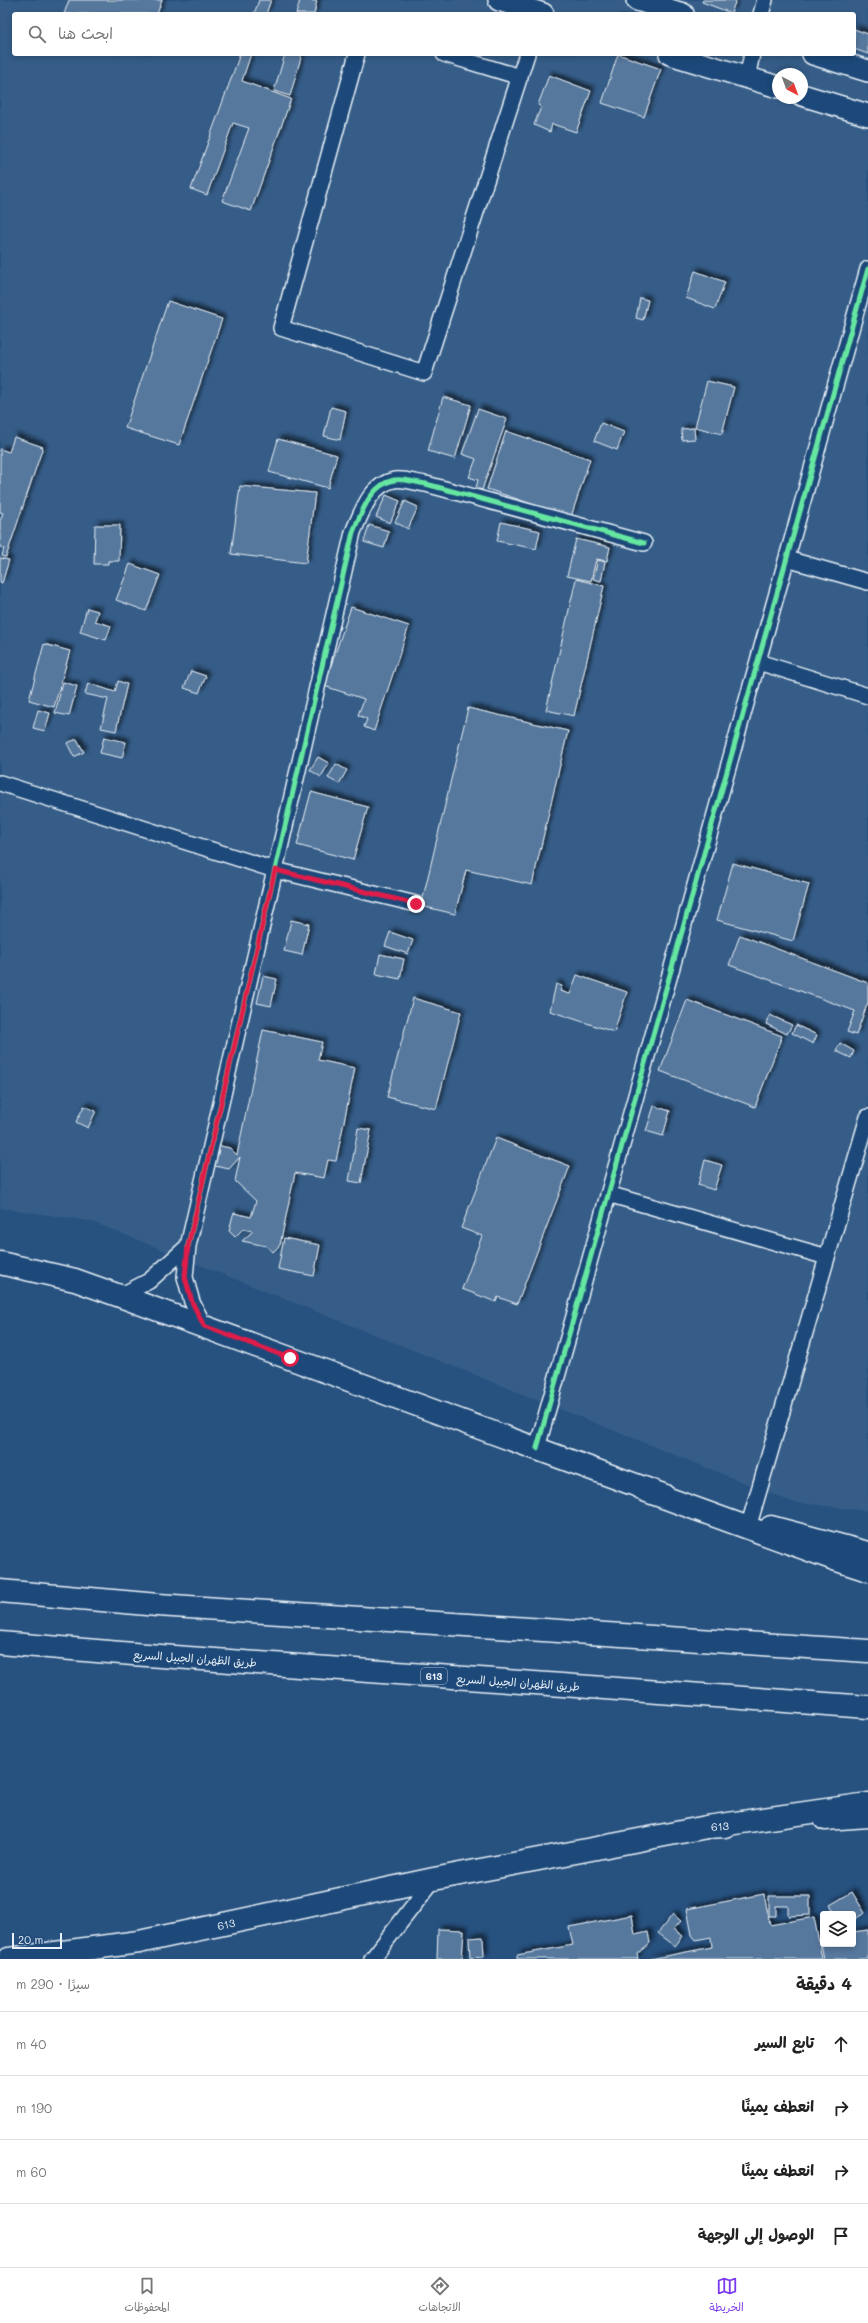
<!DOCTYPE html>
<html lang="ar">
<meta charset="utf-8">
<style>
:root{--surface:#fff;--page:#f2f2f2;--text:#222;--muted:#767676;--line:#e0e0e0;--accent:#7c3aed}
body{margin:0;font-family:Mali,"Playpen Sans Arabic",sans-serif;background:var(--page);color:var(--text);direction:rtl}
.controls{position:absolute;right:12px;bottom:12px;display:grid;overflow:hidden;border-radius:4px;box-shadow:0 2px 6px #0003}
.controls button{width:36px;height:36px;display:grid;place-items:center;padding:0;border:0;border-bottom:1px solid var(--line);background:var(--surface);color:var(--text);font:20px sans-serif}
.compass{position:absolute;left:772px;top:68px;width:36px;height:36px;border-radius:50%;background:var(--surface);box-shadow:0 2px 6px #0003;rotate:139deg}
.scale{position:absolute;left:12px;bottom:10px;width:50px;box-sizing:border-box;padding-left:4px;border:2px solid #e8f1f8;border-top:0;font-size:11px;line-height:14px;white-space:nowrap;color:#e8f1f8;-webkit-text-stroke:3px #1f4a7a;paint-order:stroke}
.stop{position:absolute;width:12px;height:12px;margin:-9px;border:3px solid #e11d48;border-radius:50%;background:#fff}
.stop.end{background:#e11d48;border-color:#fff;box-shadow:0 1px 4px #0008}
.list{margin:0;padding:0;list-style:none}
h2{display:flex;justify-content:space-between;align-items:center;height:52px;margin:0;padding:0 16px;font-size:17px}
h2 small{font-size:13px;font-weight:400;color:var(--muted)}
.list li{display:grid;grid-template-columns:26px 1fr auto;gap:12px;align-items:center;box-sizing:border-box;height:64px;padding:0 16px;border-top:1px solid var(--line)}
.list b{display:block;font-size:15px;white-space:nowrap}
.list em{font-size:13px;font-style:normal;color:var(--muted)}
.icon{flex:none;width:22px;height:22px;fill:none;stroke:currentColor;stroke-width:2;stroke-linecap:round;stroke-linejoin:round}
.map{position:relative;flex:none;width:868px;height:1959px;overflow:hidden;direction:ltr}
.search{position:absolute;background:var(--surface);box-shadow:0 2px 6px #0003;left:12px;right:12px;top:12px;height:44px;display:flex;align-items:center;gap:10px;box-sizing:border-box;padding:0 14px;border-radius:4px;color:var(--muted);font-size:15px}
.sheet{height:308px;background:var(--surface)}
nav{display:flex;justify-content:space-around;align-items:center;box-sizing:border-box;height:56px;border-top:1px solid var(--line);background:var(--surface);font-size:11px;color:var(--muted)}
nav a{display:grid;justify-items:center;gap:2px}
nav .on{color:var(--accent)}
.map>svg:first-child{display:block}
.built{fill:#355d88;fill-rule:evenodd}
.building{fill:#57789d;stroke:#e8f1f8;filter:url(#shadow)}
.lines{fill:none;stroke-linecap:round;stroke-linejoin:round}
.street-casing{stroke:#e8f1f8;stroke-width:18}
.secondary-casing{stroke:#e8f1f8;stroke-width:24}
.primary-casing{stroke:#e8f1f8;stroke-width:25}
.highway-casing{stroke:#e8f1f8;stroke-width:25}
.street{stroke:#1f4a7a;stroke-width:15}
.secondary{stroke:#1f4a7a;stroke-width:21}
.primary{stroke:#1f4a7a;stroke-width:22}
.highway{stroke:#1f4a7a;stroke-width:22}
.cycleway-casing{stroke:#1f4a7a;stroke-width:8}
.cycleway{stroke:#66e7a1;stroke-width:5}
.route{stroke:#e11d48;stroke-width:5}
.labels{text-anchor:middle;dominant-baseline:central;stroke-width:3.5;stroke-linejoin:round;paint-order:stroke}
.shield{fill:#1f4a7a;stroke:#acbfd2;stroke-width:1}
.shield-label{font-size:10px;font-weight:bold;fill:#e8f1f8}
.street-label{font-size:11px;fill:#e8f1f8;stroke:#1f4a7a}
</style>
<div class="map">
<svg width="868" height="1959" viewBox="0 0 868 1959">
<defs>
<filter id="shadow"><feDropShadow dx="3.5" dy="-3.5" stdDeviation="2" flood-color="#0009"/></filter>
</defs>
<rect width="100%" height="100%" fill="#27517f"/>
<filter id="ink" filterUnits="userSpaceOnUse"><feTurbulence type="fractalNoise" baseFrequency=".025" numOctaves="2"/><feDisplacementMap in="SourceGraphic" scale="8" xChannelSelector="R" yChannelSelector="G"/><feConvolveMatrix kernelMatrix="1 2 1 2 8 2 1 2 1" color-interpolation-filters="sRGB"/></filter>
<g filter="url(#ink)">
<path class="built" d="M0,0h868v1511l-76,-9 -702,-281 -90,-13zM14,14h840v40h-840zM778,74h24v24h-24z"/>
<path class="building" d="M69,0h93l-5,14h-93z
M259,0h12l-5,14h-12z
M300,0l17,1 -3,13h-18z
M703,0h33l-5,13 -29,-11z
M854,29l14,5v20l-14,-5z
M240,54h11l-9,27 49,18 -40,112 -29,-10 27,-73 -16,-5 -26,72 -16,-6z
M285,54h17l-12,42 -16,-5z
M618,54l43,15 -17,48 -42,-14z
M549,75l42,16 -15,41 -24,-8 -2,8 -16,-7 7,-18 -3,-2z
M695,271l30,11 -10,27 -29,-11z
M640,298l8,2 -5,20 -7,-2z
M168,301l54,18 -43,126 -54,-17z
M707,381l27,6 -12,47 -27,-7z
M443,397l28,8 -16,54 -27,-8z
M331,407l15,4 -6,29 -16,-4z
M478,409l29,10 -25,71 -6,-2 2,-8 -9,-3 7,-18 -14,-5z
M601,423l23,9 -7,18 -23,-9z
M694,428l1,11 -13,1 -1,-11z
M506,431l84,28 -19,58 -84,-28z
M14,437l29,10 -37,110 -4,-1 2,-8 -4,-1v-26l3,-8 -3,-1v-63l9,3z
M278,439l59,16 -9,33 -59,-16z
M240,486l75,7 -9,70 -75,-9z
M386,495l14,6 -10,22 -14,-6z
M405,501l13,6 -10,22 -13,-7z
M501,522l39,9 -4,18 -39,-8z
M95,525h25l-1,36h-11v3h-14z
M369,525l20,6 -5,17 -20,-6z
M576,539l34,8 -3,14 -11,-2 -5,22 -24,-5z
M0,558l9,2 -7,23 -2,-1z
M598,560l7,2 -4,19 -8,-2z
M130,564l30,11 -14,36 -30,-11z
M576,579l28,7 -30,130 -28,-6z
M351,607l58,19 -35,105 -10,-4 3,-8 -9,-4 6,-16 -40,-13z
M87,608l11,3 -3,10 16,5 -5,14 -26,-8z
M44,644l26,7 -16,56 -25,-7z
M191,671l15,5 -7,17 -15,-5z
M118,681l9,3 -11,47 -15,-3 7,-29 -23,-5 3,-11 27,9z
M63,682l14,4 -8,30 -14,-3z
M468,708l100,23 -36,154 -66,-15 -11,44 -34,-8z
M38,710l12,3 -5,18 -12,-3z
M104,737l22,5 -4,16 -22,-5z
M77,739l7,13 -10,5 -7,-14z
M318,757l11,6 -8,14 -11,-7z
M336,764l11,6 -8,14 -11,-6z
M311,792l57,15 -15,53 -56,-15z
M733,863l76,21 -16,57 -76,-21z
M291,920l18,4 -7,31 -18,-4z
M390,932l23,8 -5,14 -23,-8z
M740,935l128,48v19l-12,33 -9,-3 8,-21 -126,-46z
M380,954l24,5 -4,20 -24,-5z
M577,975l50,17 -13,40 -64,-21 6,-27 6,2 -2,5 10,3z
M263,976l14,3 -6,27 -14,-3z
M413,998l48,14 -25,97 -49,-12z
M687,1000l95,36 -27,71 -95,-36z
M770,1015l22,10 -5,9 -21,-10z
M796,1025l21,10 -4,9 -21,-11z
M263,1030l59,12 -4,18 37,8 -19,93 -8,-1 -4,18 -29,-5 -15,72 -7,7 -7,-6 -24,-5 11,-10 -10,-2 -8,8 -6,-6 4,-16 1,-2 17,4 5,-16 -21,-20 5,-24 -11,12 -14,-3 -3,-3 4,-18 14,3 7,7z
M840,1043l14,8 -3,7 -15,-7z
M84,1106l12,5 -8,17 -12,-6z
M654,1106l16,5 -7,25 -17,-5z
M358,1128l13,2 -10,53 -12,-2z
M496,1138l74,28 -53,138 -19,-7 -2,5 -34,-13 20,-53 -21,-8z
M705,1160l17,5 -8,25 -16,-5z
M284,1238l36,7 -6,31 -36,-7z
M852,1892l13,21 -12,7v-6h-17l-6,-9z
M764,1894l6,31 44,-8 8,42h-172l62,-12 -1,-10 -15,3 -4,-5 -5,-26z
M769,1896h41v19l-22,1v-10h-12v10h-7z
M673,1914l8,7 -7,8 9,7 -8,10 -17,-13z
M632,1915l3,20 13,-3 2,11 -13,11 1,5h-121v-4l56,-10 -4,-18z
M438,1929l26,1 -2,29h-25z
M868,1930v29h-44l-4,-21 3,-1v7h30v-12z
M483,1937l1,20 -14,1 -1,-20z"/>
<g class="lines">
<defs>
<path id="street" d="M761,14l4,-14
M357,54l-76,274 143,45 103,-319
M444,54l76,23
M747,78l5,-24
M787,559l81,23
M758,662l110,34
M0,783l275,87 141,34
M608,1194l219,63
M188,1246l165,-714c9,-20 17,-47 41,-52 9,-2 22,3 32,4l218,59
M120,1296l29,-15 39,-35 -3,31 7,25 12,24
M537,1448l331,-1179
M750,1521l118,-404
M372,1959l62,-80"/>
<path id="secondary" d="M499,0l44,14
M637,0l46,14
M670,54l108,33
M813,54l55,17
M802,95l66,20"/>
<path id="primary" d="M0,1263l75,17 45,16 543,199
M771,1527l97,26
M825,1819l43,-3
M9,1959l130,-17 295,-63 273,-52 18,-1"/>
<path id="highway" d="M644,1490l190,69 34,11
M0,1591l158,14 710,46
M0,1643l133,11 735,53
M707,1827l161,-23"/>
</defs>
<use href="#street" class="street-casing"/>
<use href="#secondary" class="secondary-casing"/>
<use href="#primary" class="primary-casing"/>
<use href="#highway" class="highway-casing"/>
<use href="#street" class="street"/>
<use href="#secondary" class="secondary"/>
<use href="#primary" class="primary"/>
<use href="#highway" class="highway"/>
<defs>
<path id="cycleway" d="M188,1246l165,-714c9,-20 17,-47 41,-52 9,-2 22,3 32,4l218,59
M537,1448l331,-1179"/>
</defs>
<use href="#cycleway" class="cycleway-casing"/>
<use href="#cycleway" class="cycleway"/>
</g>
</g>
<g class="lines" filter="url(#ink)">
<path class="route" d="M290,1358l-86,-32 -12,-24 -7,-25 3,-31 87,-376 141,34"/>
</g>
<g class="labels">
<rect class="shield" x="421" y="1668" width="26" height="16" rx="3"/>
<g class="shield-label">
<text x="434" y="1676">613</text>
</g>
<g class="street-label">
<text transform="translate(195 1658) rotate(4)">طريق الظهران الجبيل السريع</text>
<text transform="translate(518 1682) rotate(4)">طريق الظهران الجبيل السريع</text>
<text transform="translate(720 1826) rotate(-4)">613</text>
<text transform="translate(226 1924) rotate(-12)">613</text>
</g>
</g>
</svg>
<div class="controls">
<button><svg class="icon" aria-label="layers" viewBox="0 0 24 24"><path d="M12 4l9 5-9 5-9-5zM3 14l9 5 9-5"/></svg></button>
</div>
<svg class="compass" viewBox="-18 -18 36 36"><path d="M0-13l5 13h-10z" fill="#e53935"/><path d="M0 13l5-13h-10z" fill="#767676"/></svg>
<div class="scale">20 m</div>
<div class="stop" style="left:290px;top:1358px"></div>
<div class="stop end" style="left:416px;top:904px"></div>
<div class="search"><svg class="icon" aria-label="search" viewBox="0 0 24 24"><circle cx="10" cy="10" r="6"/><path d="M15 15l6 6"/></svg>ابحث هنا</div>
</div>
<section class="sheet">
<h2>4 دقيقة<small>سيرًا · 290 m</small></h2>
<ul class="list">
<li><svg class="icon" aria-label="ahead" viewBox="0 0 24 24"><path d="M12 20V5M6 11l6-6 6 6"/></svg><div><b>تابع السير</b></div><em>40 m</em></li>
<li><svg class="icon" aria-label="right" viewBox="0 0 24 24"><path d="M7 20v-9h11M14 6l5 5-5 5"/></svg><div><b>انعطف يمينًا</b></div><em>190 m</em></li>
<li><svg class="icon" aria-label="right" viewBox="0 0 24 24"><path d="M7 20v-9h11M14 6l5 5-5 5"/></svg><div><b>انعطف يمينًا</b></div><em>60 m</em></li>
<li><svg class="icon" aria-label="arrive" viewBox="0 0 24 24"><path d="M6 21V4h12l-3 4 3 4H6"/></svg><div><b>الوصول إلى الوجهة</b></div></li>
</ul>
</section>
<nav>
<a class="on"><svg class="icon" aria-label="map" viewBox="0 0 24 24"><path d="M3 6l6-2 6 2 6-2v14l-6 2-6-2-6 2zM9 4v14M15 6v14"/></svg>الخريطة</a>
<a><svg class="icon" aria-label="directions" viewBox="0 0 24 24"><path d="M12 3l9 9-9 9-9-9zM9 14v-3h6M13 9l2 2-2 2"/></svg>الاتجاهات</a>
<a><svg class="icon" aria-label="saved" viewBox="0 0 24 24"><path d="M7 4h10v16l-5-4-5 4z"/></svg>المحفوظات</a>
</nav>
